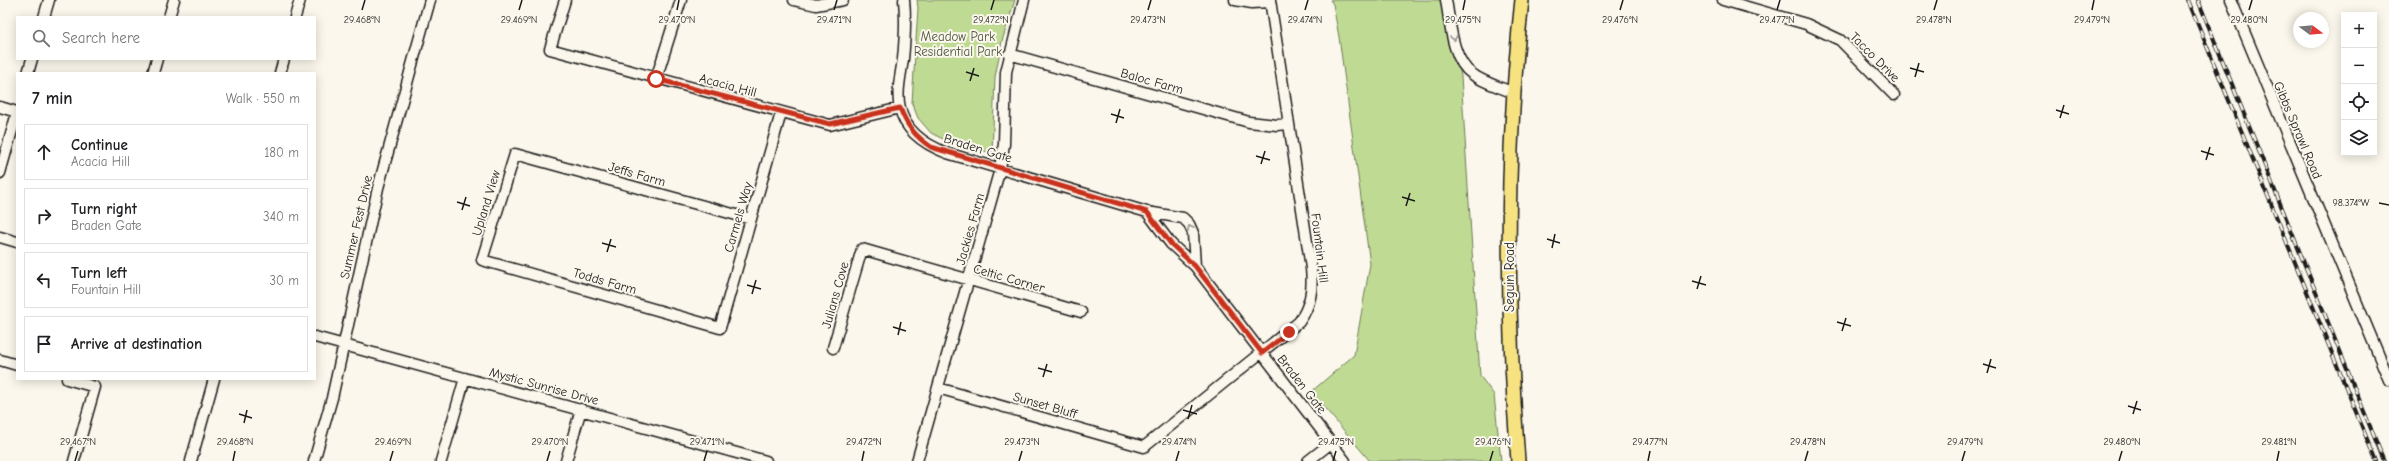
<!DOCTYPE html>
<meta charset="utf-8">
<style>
:root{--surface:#fff;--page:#f2f2f2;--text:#202124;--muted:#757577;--line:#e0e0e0}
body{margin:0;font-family:"Comic Neue",sans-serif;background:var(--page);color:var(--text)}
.controls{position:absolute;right:12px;top:12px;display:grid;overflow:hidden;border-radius:0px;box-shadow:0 2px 10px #0003}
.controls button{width:36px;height:36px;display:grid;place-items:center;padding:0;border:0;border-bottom:1px solid var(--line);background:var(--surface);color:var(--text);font:20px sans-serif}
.compass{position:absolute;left:2293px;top:12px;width:36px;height:36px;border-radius:50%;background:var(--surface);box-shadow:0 2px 10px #0003;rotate:106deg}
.stop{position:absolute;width:12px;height:12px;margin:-9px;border:3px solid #c8321e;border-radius:50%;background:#fff}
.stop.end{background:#c8321e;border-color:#fff;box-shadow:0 1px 4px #0008}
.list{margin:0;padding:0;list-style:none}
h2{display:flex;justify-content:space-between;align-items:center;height:52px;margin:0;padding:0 16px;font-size:17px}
h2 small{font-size:13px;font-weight:400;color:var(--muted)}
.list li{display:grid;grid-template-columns:26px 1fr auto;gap:12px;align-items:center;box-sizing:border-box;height:56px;margin:0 8px 8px;padding:0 8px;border:1px solid var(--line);border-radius:0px}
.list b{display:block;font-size:15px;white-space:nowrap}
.list p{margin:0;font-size:13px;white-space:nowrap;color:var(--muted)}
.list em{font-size:13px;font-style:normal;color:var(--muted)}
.icon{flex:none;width:22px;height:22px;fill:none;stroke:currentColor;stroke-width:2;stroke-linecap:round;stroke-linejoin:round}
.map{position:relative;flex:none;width:2389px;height:461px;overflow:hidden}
.search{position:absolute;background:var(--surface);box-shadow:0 2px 10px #0003;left:16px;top:16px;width:300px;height:44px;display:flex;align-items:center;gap:10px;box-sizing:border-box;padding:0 14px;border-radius:0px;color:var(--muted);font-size:15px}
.panel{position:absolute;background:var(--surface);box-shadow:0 2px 10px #0003;left:16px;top:72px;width:300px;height:308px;border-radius:0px}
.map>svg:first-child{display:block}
.green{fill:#bfdb93;stroke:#6e7c58}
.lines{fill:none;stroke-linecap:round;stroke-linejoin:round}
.minor-casing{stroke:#1c1c1c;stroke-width:13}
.major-casing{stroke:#1c1c1c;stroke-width:16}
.minor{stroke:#fbf7ec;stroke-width:10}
.major{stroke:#f7e281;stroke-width:13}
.rail-casing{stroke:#1c1c1c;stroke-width:4}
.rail{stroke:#fbf7ec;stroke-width:2.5;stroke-dasharray:8;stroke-linecap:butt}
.oneway{stroke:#97948e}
.route{stroke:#c8321e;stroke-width:5}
.ticks{fill:none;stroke:#1c1c1c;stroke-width:1.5}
.labels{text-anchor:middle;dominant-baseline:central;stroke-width:4;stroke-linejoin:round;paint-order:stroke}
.park-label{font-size:13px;fill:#4d5540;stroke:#fbf7ec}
.street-label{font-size:13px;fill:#1c1c1c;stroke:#fbf7ec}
.ticks-label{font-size:10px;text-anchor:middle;fill:#1c1c1c;stroke:#fbf7ec;stroke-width:4;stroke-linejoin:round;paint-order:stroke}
</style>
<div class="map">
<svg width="2389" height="461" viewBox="0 0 2389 461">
<rect width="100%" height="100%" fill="#fbf7ec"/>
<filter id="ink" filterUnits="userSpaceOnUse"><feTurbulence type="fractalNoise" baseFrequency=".025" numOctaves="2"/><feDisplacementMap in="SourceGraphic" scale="8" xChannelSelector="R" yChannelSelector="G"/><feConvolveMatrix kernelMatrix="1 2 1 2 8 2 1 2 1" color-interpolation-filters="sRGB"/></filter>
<g filter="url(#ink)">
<path class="green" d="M917,0h98l-13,41 -7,36 -3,76 -43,-11 -18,-9 -13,-15 -6,-15 6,-95z
M1330,0h115l16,76 19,300 14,19 7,66h-131l-59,-69 43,-37 16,-91 -31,-227 -6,-33z"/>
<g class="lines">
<defs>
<path id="minor" d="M565,0l-15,49 280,76 70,-17
M794,0l22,5 27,-5
M904,0c2,20 1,39 -1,59 -2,15 -7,34 -3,49 5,24 26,37 47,45l200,59 36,6 6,6 4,9 2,33
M1235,0l17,3 18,-1
M1446,0c4,22 6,60 26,74 12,9 28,13 42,19
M1723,0l83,24 34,16 54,55
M2231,0l158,380
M44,17l5,-17
M169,17l5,-17
M295,17l5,-17
M1009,54l240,68 28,3 11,-1
M28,73l4,-14
M153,73l4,-14
M280,73l4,-14
M656,79l25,-79
M0,107l17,5
M0,173l17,-60
M1147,212l24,32 24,22 150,195
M751,219l-236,-65 -33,106 238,68 61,-215
M0,237l17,5
M315,337l451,124
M833,348l29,-99 219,63
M0,360l17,5
M67,379l28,8 -21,74
M938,388l206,59 155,-125c12,-17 14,-33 12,-54l-41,-268
M191,461l23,-82
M314,461l18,-63 46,-210 52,-188
M441,461l24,-83
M566,461l15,-52
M917,461l83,-292 4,-25 2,-72 18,-72
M1308,461l23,-18"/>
<path id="major" d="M1518,461c-12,-154 -13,-307 4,-461"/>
</defs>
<use href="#minor" class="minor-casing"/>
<use href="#major" class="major-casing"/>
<use href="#minor" class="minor"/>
<use href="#major" class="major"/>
<defs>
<path id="rail" d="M2188,0l188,461
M2198,0l186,461"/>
</defs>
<use href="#rail" class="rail-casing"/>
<use href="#rail" class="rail"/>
</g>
<defs><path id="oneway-chevron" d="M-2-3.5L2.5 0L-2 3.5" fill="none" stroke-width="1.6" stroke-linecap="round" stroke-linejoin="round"/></defs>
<g class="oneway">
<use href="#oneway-chevron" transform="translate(1454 38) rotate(78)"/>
<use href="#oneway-chevron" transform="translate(1190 228) rotate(-117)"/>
</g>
</g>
<g class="lines" filter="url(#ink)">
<path class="route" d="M656,79l174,45 70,-16c7,18 15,28 31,39l216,65 24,32 24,22 67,87 27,-21"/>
</g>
<path class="ticks" d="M362,10l3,-10M519,10l3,-10M677,10l2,-10M834,10l3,-10M991,10l3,-10M1148,10l3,-10M1305,10l3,-10M1463,10l2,-10M1620,10l3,-10M1777,10l3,-10M1934,10l3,-10M2092,10l2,-10M2249,10l3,-10M1910,68l14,4M966,72l13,4M1915,77l4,-14M970,81l4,-13M2056,110l13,4M1111,114l13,4M2060,118l4,-13M1116,123l4,-14M2201,151l13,4M1256,156l14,4M2206,160l4,-13M1261,164l4,-13M1402,197l13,4M457,202l13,4M2379,203l10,2M1406,206l4,-13M462,210l4,-13M1547,239l13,4M602,243l14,4M1552,248l3,-14M607,252l4,-13M1692,281l14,4M747,285l14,4M1697,289l4,-13M752,294l4,-14M1837,322l14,4M893,327l13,4M1842,331l4,-13M898,335l3,-13M1983,364l13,4M1038,368l14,4M1987,373l4,-14M1043,377l4,-13M2128,406l13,4M1183,410l14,4M239,414l13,4M2133,414l4,-13M1188,419l4,-14M244,423l3,-13M75,461l3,-10M233,461l2,-10M390,461l3,-10M547,461l3,-10M704,461l3,-10M862,461l2,-10M1019,461l3,-10M1176,461l3,-10M1333,461l3,-10M1490,461l3,-10M1648,461l2,-10M1805,461l3,-10M1962,461l3,-10M2119,461l3,-10M2277,461l2,-10"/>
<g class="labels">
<g class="park-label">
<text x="958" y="36">Meadow Park<tspan x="958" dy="15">Residential Park</tspan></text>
</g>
<g class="street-label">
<text transform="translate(1875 57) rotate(45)">Tacco Drive</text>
<text transform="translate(1152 81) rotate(16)">Baloc Farm</text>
<text transform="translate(728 85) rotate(15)">Acacia Hill</text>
<text transform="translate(2298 130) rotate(67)">Gibbs Sprawl Road</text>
<text transform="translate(978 148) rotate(17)">Braden Gate</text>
<text transform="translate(637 174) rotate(16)">Jeffs Farm</text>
<text transform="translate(486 203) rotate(-73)">Upland View</text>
<text transform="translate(738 217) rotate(-74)">Carmels Way</text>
<text transform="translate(356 227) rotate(-77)">Summer Fest Drive</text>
<text transform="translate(970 229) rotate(-74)">Jackies Farm</text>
<text transform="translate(1320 248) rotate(83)">Fountain Hill</text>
<text transform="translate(1509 277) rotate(-90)">Seguin Road</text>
<text transform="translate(1009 278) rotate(16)">Celtic Corner</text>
<text transform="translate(605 281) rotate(16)">Todds Farm</text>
<text transform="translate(835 295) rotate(-74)">Julians Cove</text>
<text transform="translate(1302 384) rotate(52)">Braden Gate</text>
<text transform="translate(544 386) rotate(15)">Mystic Sunrise Drive</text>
<text transform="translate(1045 405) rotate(16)">Sunset Bluff</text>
</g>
</g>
<g class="ticks-label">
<text x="362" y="23">29.468°N</text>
<text x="519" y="23">29.469°N</text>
<text x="677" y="23">29.470°N</text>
<text x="834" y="23">29.471°N</text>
<text x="991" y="23">29.472°N</text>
<text x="1148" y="23">29.473°N</text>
<text x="1305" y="23">29.474°N</text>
<text x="1463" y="23">29.475°N</text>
<text x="1620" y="23">29.476°N</text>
<text x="1777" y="23">29.477°N</text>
<text x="1934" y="23">29.478°N</text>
<text x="2092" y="23">29.479°N</text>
<text x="2249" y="23">29.480°N</text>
<text x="2351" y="206">98.374°W</text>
<text x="78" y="445">29.467°N</text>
<text x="235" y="445">29.468°N</text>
<text x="393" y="445">29.469°N</text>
<text x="550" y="445">29.470°N</text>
<text x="707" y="445">29.471°N</text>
<text x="864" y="445">29.472°N</text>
<text x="1022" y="445">29.473°N</text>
<text x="1179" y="445">29.474°N</text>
<text x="1336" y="445">29.475°N</text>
<text x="1493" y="445">29.476°N</text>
<text x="1650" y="445">29.477°N</text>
<text x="1808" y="445">29.478°N</text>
<text x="1965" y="445">29.479°N</text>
<text x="2122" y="445">29.480°N</text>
<text x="2279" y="445">29.481°N</text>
</g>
</svg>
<div class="controls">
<button>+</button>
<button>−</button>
<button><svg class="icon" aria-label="locate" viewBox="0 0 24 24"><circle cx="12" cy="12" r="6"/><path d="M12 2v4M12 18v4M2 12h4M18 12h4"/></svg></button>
<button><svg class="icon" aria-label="layers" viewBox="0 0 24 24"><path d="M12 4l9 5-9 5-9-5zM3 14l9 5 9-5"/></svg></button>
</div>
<svg class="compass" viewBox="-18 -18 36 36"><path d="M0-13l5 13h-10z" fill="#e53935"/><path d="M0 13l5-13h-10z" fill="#757577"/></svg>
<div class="stop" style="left:656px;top:79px"></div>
<div class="stop end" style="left:1289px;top:332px"></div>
<div class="search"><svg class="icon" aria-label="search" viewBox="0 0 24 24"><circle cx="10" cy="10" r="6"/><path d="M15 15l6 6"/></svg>Search here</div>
<section class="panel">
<h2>7 min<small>Walk · 550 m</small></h2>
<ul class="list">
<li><svg class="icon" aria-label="ahead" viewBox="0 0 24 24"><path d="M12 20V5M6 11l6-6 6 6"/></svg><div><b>Continue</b><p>Acacia Hill</p></div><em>180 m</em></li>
<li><svg class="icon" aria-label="right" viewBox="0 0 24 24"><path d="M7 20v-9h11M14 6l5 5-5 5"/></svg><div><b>Turn right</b><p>Braden Gate</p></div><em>340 m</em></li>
<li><svg class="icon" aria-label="left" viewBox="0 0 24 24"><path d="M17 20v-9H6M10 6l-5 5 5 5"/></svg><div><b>Turn left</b><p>Fountain Hill</p></div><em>30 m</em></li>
<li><svg class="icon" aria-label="arrive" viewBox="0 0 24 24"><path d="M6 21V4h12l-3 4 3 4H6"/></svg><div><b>Arrive at destination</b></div></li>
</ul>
</section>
</div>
